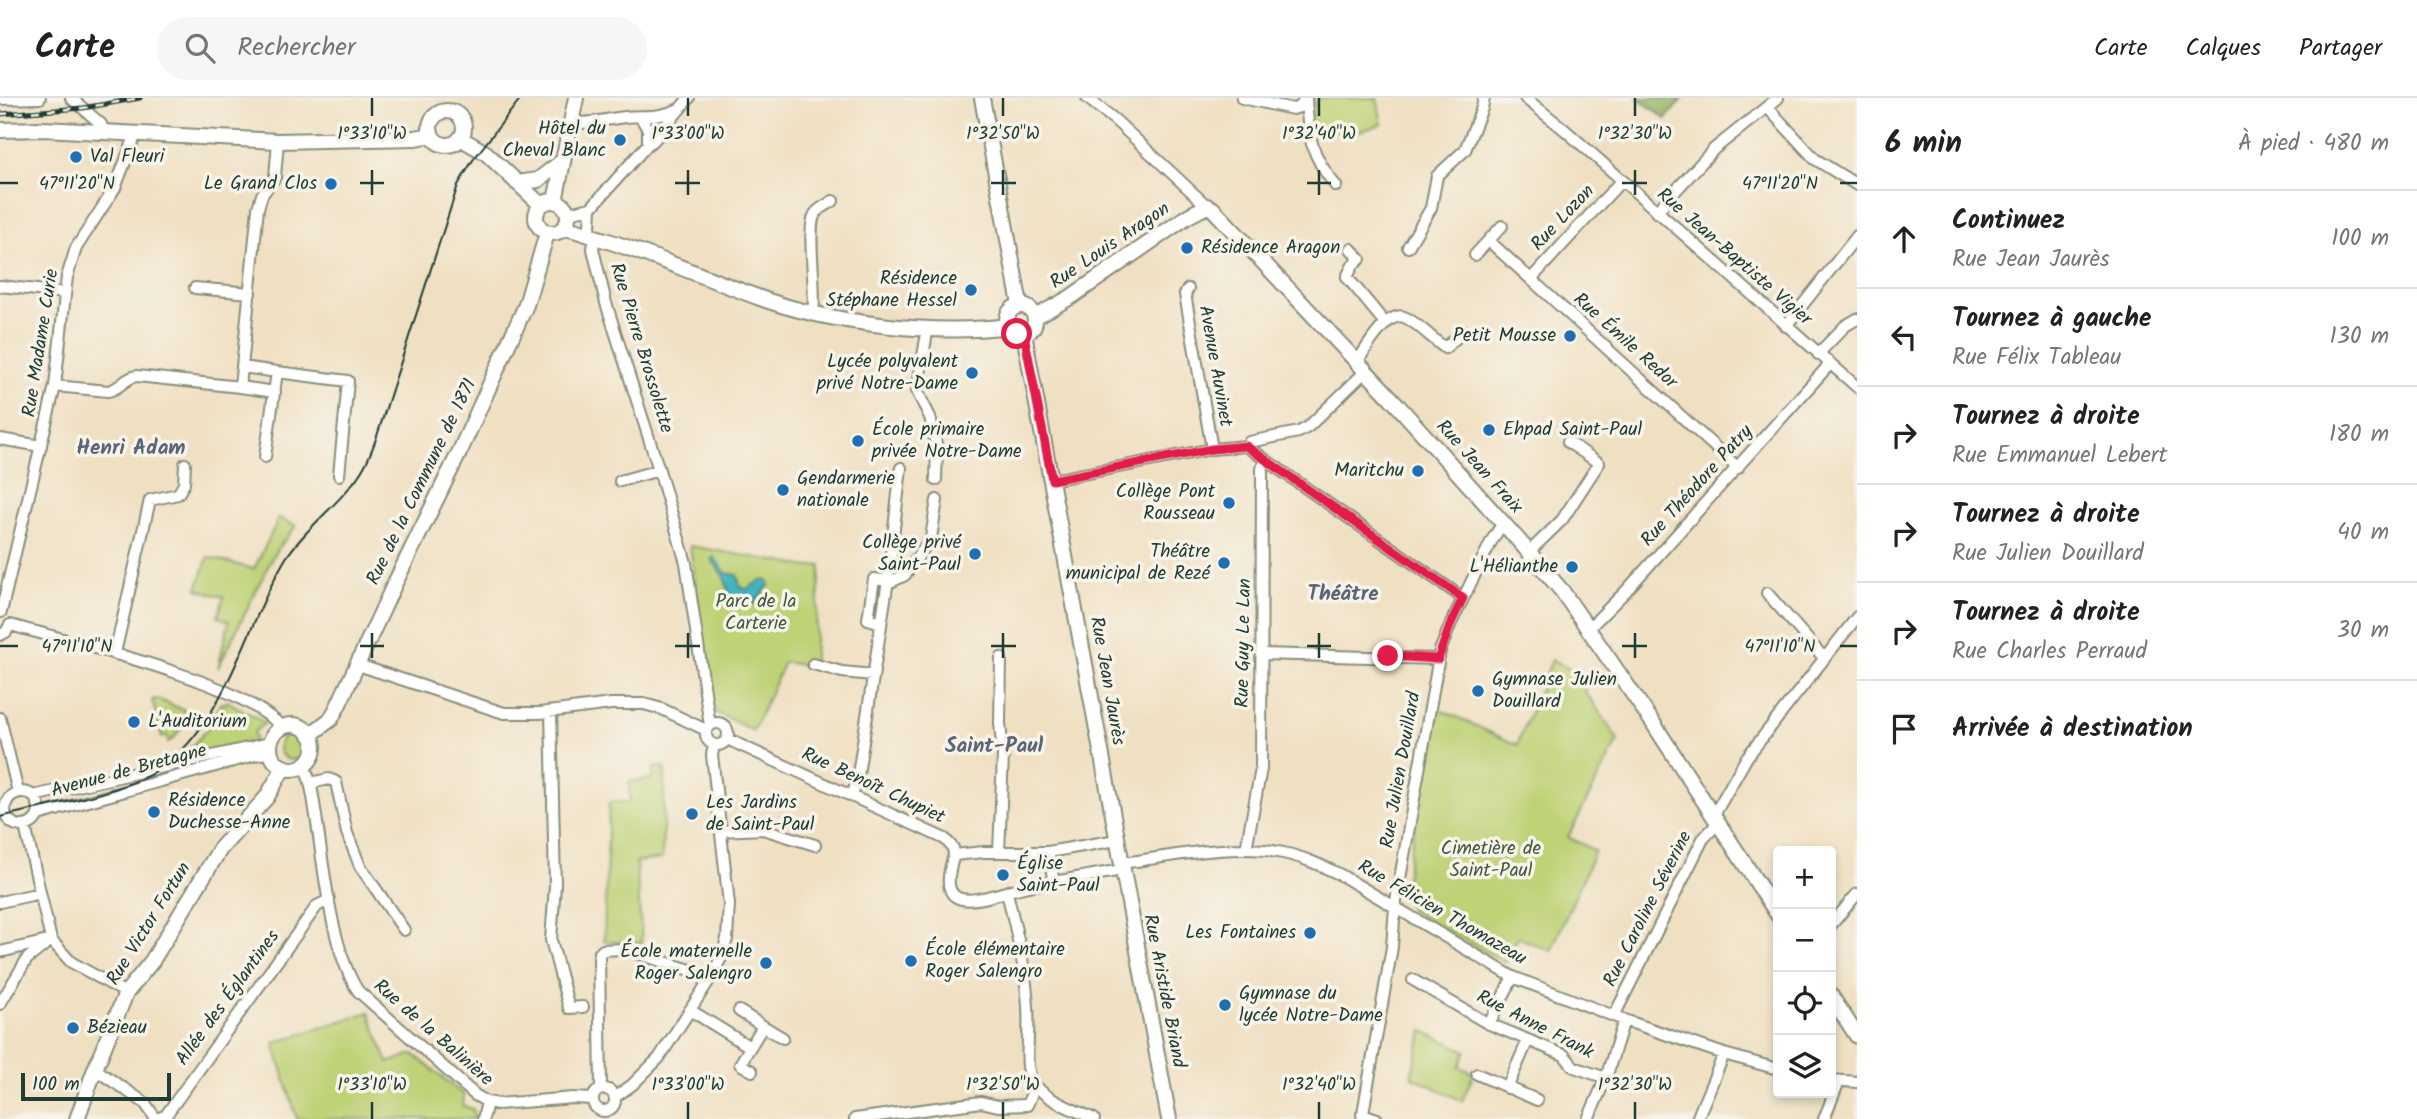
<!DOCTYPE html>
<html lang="fr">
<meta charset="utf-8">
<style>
:root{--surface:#fff;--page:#f6f6f6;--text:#222;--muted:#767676;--line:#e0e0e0}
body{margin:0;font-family:Kalam,sans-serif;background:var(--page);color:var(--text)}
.controls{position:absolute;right:21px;bottom:21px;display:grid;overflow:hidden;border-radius:7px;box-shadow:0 4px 10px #0003}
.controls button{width:63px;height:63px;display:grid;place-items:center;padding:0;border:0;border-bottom:2px solid var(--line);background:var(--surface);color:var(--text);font:35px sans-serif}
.scale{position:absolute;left:21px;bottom:18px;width:150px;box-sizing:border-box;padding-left:7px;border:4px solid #1f3d34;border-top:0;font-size:19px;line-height:24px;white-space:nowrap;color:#1f3d34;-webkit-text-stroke:5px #f7f3e8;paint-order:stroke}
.stop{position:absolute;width:21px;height:21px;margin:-16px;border:5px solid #e11d48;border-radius:50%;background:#fff}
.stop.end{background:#e11d48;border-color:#fff;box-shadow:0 2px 7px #0008}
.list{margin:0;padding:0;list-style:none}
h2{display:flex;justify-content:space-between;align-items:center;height:91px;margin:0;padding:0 28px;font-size:30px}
h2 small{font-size:23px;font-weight:400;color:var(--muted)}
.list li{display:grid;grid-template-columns:46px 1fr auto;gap:21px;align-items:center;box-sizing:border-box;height:98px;padding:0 28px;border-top:2px solid var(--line)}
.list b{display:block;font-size:26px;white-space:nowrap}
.list p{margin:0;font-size:23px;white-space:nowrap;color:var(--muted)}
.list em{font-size:23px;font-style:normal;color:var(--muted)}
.icon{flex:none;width:38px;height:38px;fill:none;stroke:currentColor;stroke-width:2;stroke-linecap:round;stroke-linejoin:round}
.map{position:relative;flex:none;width:1857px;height:1021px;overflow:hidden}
header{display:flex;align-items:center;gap:42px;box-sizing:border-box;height:98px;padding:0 35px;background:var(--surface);border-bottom:2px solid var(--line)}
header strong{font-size:33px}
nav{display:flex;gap:38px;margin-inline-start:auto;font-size:24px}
.search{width:490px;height:63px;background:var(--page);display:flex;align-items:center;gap:18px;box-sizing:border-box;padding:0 24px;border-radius:38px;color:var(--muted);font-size:26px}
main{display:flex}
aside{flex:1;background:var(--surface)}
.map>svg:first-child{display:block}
.green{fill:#bed276;stroke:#6e8855;stroke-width:2}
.forest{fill:#96b467;stroke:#5a784e;stroke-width:2}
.water{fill:#45b3c1;stroke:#32787a;stroke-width:2}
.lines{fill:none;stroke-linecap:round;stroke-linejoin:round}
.street-casing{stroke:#888e7b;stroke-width:14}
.secondary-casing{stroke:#888e7b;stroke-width:18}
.street{stroke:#fff;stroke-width:10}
.secondary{stroke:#fff;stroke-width:14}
.tram{stroke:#1f3d34;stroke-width:2}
.rail-casing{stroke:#1f3d34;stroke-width:5}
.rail{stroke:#f7f3e8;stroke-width:2.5;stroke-dasharray:8;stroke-linecap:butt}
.route{stroke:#e11d48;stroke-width:9}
.ticks{fill:none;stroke:#1f3d34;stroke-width:2.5}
.poi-dot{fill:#1f6fb2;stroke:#f7f3e8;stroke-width:2.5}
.labels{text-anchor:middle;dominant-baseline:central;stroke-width:7;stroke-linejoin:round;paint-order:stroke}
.poi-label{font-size:19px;fill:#1f3d34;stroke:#f7f3e8;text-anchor:start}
.street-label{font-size:19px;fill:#1f3d34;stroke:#f7f3e8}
.park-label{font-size:19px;fill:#3f5b41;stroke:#f7f3e8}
.neighbourhood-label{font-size:21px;font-weight:bold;fill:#5d6678;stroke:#f7f3e8}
.ticks-label{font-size:18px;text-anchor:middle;fill:#1f3d34;stroke:#f7f3e8;stroke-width:7;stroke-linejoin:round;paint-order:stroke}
</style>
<header>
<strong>Carte</strong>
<div class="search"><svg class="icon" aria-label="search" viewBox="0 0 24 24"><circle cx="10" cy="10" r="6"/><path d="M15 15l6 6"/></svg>Rechercher</div>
<nav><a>Carte</a><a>Calques</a><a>Partager</a></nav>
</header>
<main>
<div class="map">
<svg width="1857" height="1021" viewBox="0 0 1857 1021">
<rect width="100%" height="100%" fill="#f7f3e8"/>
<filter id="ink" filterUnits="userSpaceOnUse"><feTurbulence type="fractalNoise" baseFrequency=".0143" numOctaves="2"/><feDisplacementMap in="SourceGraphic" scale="14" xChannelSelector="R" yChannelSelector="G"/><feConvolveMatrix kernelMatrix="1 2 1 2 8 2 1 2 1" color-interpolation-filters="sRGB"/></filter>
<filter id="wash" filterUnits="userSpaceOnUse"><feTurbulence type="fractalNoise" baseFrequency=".00686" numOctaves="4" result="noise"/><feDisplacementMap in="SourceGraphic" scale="28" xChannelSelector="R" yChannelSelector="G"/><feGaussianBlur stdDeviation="1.57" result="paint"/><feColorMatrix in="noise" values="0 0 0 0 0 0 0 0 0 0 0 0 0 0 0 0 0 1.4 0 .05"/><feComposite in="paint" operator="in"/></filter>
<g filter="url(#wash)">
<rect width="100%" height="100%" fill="#f0e0c2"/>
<path class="green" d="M1316,0h61l5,26c-12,4 -26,10 -39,9 -12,-1 -22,-8 -34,-5z
M279,420l17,8 -21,26 -57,116 11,-47 -11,-4 6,-20 -27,-8 11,-32 46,12z
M690,448l119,21 12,-2 -8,102 -29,-5 -31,69 -36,-18 -5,-5z
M1552,562l19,10 47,70 -50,97 27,14 -44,100 -33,-14 -13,26 -95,-53 -6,-21 31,-182 82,38z
M157,601l35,14 -18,25 -6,4 -1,-6 -5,1 -10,-37z
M227,603l38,22 -11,9 1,12 -65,14 -5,-4 25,-28 11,-23 4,1z
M279 649a13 13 0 1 1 26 0a13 13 0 1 1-26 0Z
M665,669l-3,92 -26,3 6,81 -38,-2 5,-139h21l-1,-20 24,-3v-11z
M369,914l19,51 25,-9 51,41 -1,11 10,3 2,10h-178l-23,-76z
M1423,933l43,20 -7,16 15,6 -12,28 -51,-25z"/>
<path class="forest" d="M1638,0h45l-17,21z"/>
<path class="water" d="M714,459l12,16 11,2c3,6 0,13 10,14l14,-9 7,1 1,4 -15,19 -14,3 -9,-8 -7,-22 -13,-18z"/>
</g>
<g filter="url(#ink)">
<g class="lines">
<defs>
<path id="street" d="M71,0l30,26 2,8
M1087,0l28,22 92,86
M1242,0l51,11 7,-2 5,-8
M1306,0c2,38 5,58 30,88
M1525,0l40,32 292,257
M0,1l40,-1
M1768,10l47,51 42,26
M641,20l7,11v15
M570,24c19,3 36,-3 55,-5 20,-2 33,2 54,-8
M1656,114l58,-63 64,-51
M568,115l23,-5 57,-64 5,-3 36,-43
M590,128l1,-18
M595,139l-2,12 13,54 53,167 27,93 24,163
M1489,143l249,227
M1408,149l23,-39 6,-32 28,-26 17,-42 2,-10
M1351,151l9,10 -7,6 -6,12 38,46
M1475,157l27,-29
M1531,181l91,-99
M0,188l65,7
M195,190l55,5
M1188,191l-3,5 27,155
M813,214c4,-22 -7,-84 2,-98 4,-6 12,-9 18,-13
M1786,228l71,-90
M928,229l-11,64 13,26 7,31 -1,32
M1818,256l27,-28 12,-7
M1357,264c9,-13 30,-51 47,-45 12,4 30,24 41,31l19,-17
M243,269l34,5
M55,288l53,5c13,-2 17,-14 29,-15l103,11 18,-179 4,-13 13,-18 3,-36
M240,289l35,5
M0,341l41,7
M1246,348l217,152
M265,359l12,-85 71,9 -9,94
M1052,382l160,-31 34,-3 3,-4 50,-10 9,-5 58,-56
M620,383l39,-11
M1529,454l33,-32 37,-57 -31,-21
M1767,495l57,65
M1,514l54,-226 12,-109 9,-29 39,-60 21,-54
M881,525l-13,-4 6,-40 19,2 12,-6 26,-37 6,-38
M10,527c56,15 112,29 167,48 38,13 75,27 106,54
M1589,530l37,-37 203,-226
M0,537l6,-3 4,-7
M115,555l35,-153 28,-6 6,-10 1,-20
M1261,556l177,5
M813,566l29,8 31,3
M358,567l146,48h36l71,-9h33l18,5 44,21
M551,614l4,173 -4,55 18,68 14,-1
M0,620l18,74
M706 636a11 11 0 1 1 22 0a11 11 0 1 1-22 0Z
M727,641l218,100 8,9 1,7
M304,667c8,18 10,38 13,58 7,48 15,128 41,168l117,104 12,7 11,2 75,-6 19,1
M311,685l18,-4 7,3 11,51 13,33 44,64
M5 711a17 17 0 1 1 34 0a17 17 0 1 1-34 0Z
M33,698l237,-53
M852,698l5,-15 31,-201 13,-112
M38,717l221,-61 11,-1
M1714,717l33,-58 110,-140
M25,728l26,114 20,22 55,31
M720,733l43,-2 52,16
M1117,742l-69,12 6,30 68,-12
M1246,751l15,-80 1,-301 3,-6
M999,754l4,-97 -3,-32 1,-65
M954,757c-21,63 26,44 62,34 12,-4 26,-5 38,-7
M954,757l30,-3h64
M1121,765c50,-6 112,-21 162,-10 20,4 37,12 56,21l174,103 111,43 100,34 54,15
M1007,794c11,48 24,94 21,144 0,17 -4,37 9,51 13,15 39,23 57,32
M0,804l40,-9
M1831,827l26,-31
M0,854l48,-11
M1413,882l74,43 77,32 10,12 32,11
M0,906l27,-45 24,-19
M690,912l60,37
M739,913l24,15
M1614,918l89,-177 16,-17
M1489,926l24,-47
M95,971l50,34 11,16
M752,973l-12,-7 23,-38 20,12
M1477,976l60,26
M1831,982l26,2
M601,990l-2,-134 4,-4 20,-1 77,24 10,6
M1507,990l21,-48
M593 1002a11 11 0 1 1 22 0a11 11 0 1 1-22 0Z
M615,999l17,-12 27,-27 51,-79 11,-21 6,-19 2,-35 -17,-149 2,-10
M1362,1016l15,5
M158,1021l8,-4 151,-209 12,-6
M483,1021l4,-17
M855,1021l126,-17 17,4 29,-1 8,-19
M1362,1021l30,-172 3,-40 45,-256 11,-28 41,-83 11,-17
M1588,1021l18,-41 18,-58
M1697,1021l27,-65
M1824,1021l15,-38"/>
<path id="secondary" d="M982,0l38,207
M430 30a17 17 0 1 1 34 0a17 17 0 1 1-34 0Z
M0,32l43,-1 235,12 137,-3 17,-3
M460,40l26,15 55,52
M517,85l21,-3 23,-18
M536 119a16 16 0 1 1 32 0a16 16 0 1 1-32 0Z
M555,103l21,-103
M564,130c14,2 27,8 41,12 53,17 103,39 155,58 69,25 175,38 248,28
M1007 222a14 14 0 1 1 28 0a14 14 0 1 1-28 0Z
M1035,219l36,-20 117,-81 19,-10 6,3 178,189 129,144 42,49 91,132 125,192
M1024,236l145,785
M270 649a22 22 0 1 1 44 0a22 22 0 1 1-44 0Z
M310,637l21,-16 7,-13 56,-121 66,-134 66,-146 21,-72
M1831,898l26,40
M77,1021l18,-50 31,-76 26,-32 68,-112 47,-52 17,-30"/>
</defs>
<use href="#street" class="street-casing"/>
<use href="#secondary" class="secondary-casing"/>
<use href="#street" class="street"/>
<use href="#secondary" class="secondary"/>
<path class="tram" d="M0,719c46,-11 96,-19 139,-37 84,-36 103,-151 147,-222 18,-28 47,-49 67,-75 12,-14 18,-30 24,-47l81,-251 15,-25 48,-62"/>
<defs>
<path id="rail" d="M0,16l83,-6 57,-10"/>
</defs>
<use href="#rail" class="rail-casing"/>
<use href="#rail" class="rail"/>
</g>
</g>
<g class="lines" filter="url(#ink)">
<path class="route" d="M1017,236h7l28,146 160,-31 34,-3 217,152 -12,25 -13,36 -50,-3"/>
</g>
<path class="ticks" d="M372,0v18M688,0v18M1003,0v18M1319,0v18M1635,0v18M372,72v25M688,72v25M1003,72v25M1319,72v25M1635,72v25M0,85h18M360,85h24M675,85h25M991,85h25M1307,85h24M1622,85h25M1840,85h17M372,535v25M688,535v25M1003,535v25M1319,535v25M1635,535v25M0,548h18M360,548h24M675,548h25M991,548h25M1307,548h24M1622,548h25M1840,548h17M372,1004v17M688,1004v17M1003,1004v17M1319,1004v17M1635,1004v17"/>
<g class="poi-dot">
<circle cx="620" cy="42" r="7"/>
<circle cx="76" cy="59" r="7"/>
<circle cx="331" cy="86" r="7"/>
<circle cx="1187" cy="150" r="7"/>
<circle cx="971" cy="192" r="7"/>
<circle cx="1570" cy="238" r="7"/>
<circle cx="972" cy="275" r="7"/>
<circle cx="1489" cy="332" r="7"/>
<circle cx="858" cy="343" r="7"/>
<circle cx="1418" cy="373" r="7"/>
<circle cx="783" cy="392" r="7"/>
<circle cx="1229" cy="405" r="7"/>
<circle cx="975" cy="456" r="7"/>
<circle cx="1224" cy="465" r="7"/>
<circle cx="1572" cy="469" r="7"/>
<circle cx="1478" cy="593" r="7"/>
<circle cx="134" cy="624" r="7"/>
<circle cx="154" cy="714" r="7"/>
<circle cx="692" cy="716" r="7"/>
<circle cx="1003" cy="777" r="7"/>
<circle cx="1310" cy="835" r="7"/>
<circle cx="911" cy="863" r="7"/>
<circle cx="766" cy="865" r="7"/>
<circle cx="1225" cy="907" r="7"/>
<circle cx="73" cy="930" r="7"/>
</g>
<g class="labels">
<g class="poi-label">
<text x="606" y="31" text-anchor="end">Hôtel du<tspan x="606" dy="22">Cheval Blanc</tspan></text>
<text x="90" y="59">Val Fleuri</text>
<text x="317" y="86" text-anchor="end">Le Grand Clos</text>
<text x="1201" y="150">Résidence Aragon</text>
<text x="957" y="181" text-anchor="end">Résidence<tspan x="957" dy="22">Stéphane Hessel</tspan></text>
<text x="1556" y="238" text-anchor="end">Petit Mousse</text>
<text x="958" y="264" text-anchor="end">Lycée polyvalent<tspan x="958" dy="22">privé Notre-Dame</tspan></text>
<text x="872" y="332">École primaire<tspan x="872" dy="22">privée Notre-Dame</tspan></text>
<text x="1503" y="332">Ehpad Saint-Paul</text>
<text x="1404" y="373" text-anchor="end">Maritchu</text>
<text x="797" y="381">Gendarmerie<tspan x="797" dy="22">nationale</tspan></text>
<text x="1215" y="394" text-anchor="end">Collège Pont<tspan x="1215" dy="22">Rousseau</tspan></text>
<text x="961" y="445" text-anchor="end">Collège privé<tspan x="961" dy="22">Saint-Paul</tspan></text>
<text x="1210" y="454" text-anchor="end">Théâtre<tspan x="1210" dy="22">municipal de Rezé</tspan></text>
<text x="1558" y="469" text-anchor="end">L'Hélianthe</text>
<text x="1492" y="582">Gymnase Julien<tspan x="1492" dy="22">Douillard</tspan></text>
<text x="148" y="624">L'Auditorium</text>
<text x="168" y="703">Résidence<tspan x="168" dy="22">Duchesse-Anne</tspan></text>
<text x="706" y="705">Les Jardins<tspan x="706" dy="22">de Saint-Paul</tspan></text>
<text x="1017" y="766">Église<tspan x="1017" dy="22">Saint-Paul</tspan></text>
<text x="1296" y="835" text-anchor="end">Les Fontaines</text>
<text x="925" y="852">École élémentaire<tspan x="925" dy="22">Roger Salengro</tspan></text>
<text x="752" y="854" text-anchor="end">École maternelle<tspan x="752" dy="22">Roger Salengro</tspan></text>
<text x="1239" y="896">Gymnase du<tspan x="1239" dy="22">lycée Notre-Dame</tspan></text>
<text x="87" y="930">Bézieau</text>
</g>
<g class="street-label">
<text transform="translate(1563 120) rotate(-47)">Rue Lozon</text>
<text transform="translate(1110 148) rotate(-34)">Rue Louis Aragon</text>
<text transform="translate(1734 159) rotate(41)">Rue Jean-Baptiste Vigier</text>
<text transform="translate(1625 243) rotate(42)">Rue Émile Redor</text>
<text transform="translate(41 245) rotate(-81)">Rue Madame Curie</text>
<text transform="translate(641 250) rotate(73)">Rue Pierre Brossolette</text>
<text transform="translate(1215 268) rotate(80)">Avenue Auvinet</text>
<text transform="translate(1479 369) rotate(48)">Rue Jean Fraix</text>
<text transform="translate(422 384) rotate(-64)">Rue de la Commune de 1871</text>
<text transform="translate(1697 388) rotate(-48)">Rue Théodore Patry</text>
<text transform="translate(1244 545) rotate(-89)">Rue Guy Le Lan</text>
<text transform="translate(1107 583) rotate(80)">Rue Jean Jaurès</text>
<text transform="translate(1401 672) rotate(-80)">Rue Julien Douillard</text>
<text transform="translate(129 673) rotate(-15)">Avenue de Bretagne</text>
<text transform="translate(873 688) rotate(25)">Rue Benoît Chupiet</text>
<text transform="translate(1648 811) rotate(-63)">Rue Caroline Séverine</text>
<text transform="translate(1442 815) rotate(30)">Rue Félicien Thomazeau</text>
<text transform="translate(149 826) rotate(-58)">Rue Victor Fortun</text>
<text transform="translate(1164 893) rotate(79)">Rue Aristide Briand</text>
<text transform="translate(228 900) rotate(-54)">Allée des Églantines</text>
<text transform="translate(1535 927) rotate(27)">Rue Anne Frank</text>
<text transform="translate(433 935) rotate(41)">Rue de la Balinière</text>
</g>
<g class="park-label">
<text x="756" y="504">Parc de la<tspan x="756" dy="22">Carterie</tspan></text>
<text x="1491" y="751">Cimetière de<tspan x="1491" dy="22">Saint-Paul</tspan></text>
</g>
<g class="neighbourhood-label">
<text x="131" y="350">Henri Adam</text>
<text x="1343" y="496">Théâtre</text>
<text x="994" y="648">Saint-Paul</text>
</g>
</g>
<g class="ticks-label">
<text x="372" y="41">1°33'10"W</text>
<text x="688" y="41">1°33'00"W</text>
<text x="1003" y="41">1°32'50"W</text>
<text x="1319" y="41">1°32'40"W</text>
<text x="1635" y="41">1°32'30"W</text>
<text x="77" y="91">47°11'20"N</text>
<text x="1780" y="91">47°11'20"N</text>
<text x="77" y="554">47°11'10"N</text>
<text x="1780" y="554">47°11'10"N</text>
<text x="372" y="992">1°33'10"W</text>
<text x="688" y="992">1°33'00"W</text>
<text x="1003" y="992">1°32'50"W</text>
<text x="1319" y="992">1°32'40"W</text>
<text x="1635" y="992">1°32'30"W</text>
</g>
</svg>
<div class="controls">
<button>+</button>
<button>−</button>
<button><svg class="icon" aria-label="locate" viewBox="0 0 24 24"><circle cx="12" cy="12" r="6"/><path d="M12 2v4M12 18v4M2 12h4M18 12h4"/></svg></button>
<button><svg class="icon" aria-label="layers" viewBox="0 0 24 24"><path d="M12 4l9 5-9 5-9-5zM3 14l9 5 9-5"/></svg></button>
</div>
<div class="scale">100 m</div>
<div class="stop" style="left:1017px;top:236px"></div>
<div class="stop end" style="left:1388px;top:558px"></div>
</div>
<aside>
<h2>6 min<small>À pied · 480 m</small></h2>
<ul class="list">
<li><svg class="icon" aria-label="ahead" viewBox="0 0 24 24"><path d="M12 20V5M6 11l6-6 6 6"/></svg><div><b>Continuez</b><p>Rue Jean Jaurès</p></div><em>100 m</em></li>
<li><svg class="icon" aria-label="left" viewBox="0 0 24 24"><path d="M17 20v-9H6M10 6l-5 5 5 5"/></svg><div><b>Tournez à gauche</b><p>Rue Félix Tableau</p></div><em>130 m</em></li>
<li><svg class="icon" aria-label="right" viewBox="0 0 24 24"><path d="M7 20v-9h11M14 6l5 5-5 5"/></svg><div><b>Tournez à droite</b><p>Rue Emmanuel Lebert</p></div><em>180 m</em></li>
<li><svg class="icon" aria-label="right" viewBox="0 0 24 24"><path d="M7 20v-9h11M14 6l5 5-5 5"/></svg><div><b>Tournez à droite</b><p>Rue Julien Douillard</p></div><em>40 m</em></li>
<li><svg class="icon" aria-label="right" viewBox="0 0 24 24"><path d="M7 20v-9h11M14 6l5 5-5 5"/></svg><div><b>Tournez à droite</b><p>Rue Charles Perraud</p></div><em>30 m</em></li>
<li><svg class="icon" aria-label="arrive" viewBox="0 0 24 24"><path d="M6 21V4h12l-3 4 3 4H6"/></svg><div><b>Arrivée à destination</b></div></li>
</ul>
</aside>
</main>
